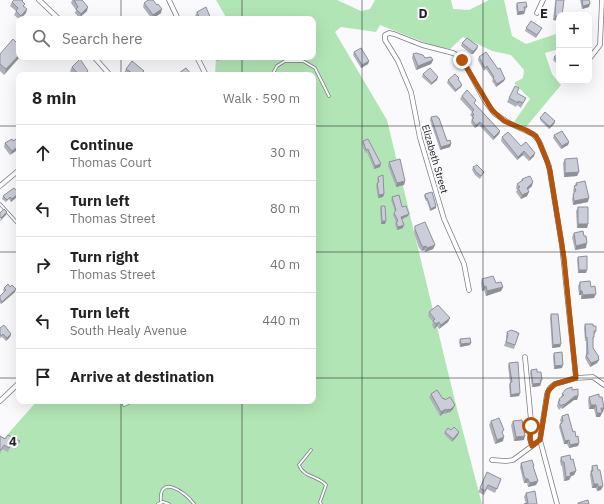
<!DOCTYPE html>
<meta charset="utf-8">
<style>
:root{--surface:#fff;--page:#f2f2f2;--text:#222;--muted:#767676;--line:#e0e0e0}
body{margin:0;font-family:"IBM Plex Sans",sans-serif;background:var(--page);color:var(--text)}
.controls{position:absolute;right:12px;top:12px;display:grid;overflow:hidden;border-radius:8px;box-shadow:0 4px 16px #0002}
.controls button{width:36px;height:36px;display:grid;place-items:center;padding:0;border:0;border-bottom:1px solid var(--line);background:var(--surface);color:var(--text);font:20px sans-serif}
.stop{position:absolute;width:12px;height:12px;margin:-9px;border:3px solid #b45309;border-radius:50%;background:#fff}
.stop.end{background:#b45309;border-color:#fff;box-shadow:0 1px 4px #0008}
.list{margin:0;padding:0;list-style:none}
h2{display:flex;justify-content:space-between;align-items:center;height:52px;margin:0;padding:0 16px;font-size:17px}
h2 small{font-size:13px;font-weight:400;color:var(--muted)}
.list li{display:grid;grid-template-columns:26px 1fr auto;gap:12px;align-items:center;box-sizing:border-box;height:56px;padding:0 16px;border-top:1px solid var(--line)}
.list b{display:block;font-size:15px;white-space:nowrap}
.list p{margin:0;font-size:13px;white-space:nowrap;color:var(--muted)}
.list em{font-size:13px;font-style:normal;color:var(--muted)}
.icon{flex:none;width:22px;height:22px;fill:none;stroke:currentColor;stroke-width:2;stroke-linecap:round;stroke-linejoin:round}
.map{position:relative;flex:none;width:604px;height:504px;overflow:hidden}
.search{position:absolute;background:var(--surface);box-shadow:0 4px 16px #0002;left:16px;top:16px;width:300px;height:44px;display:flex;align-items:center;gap:10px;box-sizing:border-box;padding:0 14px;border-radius:8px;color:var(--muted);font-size:15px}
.panel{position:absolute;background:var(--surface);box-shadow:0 4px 16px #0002;left:16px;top:72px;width:300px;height:332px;border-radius:8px}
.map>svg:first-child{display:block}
.green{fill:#b2e5b5}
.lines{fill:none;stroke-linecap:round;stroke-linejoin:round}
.lane-casing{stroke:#7b7d87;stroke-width:3.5}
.street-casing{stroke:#7b7d87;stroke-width:5.5}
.lane{stroke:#fff;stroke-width:2}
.street{stroke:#fff;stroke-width:4}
.wall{fill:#afb1bb}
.shaded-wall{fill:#8e9098}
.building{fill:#cbced9;stroke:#8e9098}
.route{stroke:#b45309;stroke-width:5}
.grid{fill:none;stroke:#212226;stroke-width:1;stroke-opacity:0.55}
.labels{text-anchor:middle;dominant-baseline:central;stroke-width:4;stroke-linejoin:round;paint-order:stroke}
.street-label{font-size:10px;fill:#212226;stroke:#fafafd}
.grid-label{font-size:13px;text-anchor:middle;font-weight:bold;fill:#212226;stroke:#fafafd;stroke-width:4;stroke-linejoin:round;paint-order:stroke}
</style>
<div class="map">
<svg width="604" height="504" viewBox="0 0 604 504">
<rect width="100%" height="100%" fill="#fafafd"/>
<path class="green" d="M216,0h121l24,11 9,-2 5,-9h76l2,9 16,1 20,-10h15l8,36 14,8 33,-11v16l-14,4 7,21 9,11 -35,42 -12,-5 16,-23 -16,-16 9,-5 1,-8 -13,-15 -19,-4 -29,-14 -13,12 -14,-2 -56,-22 -4,7 -35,-5 -6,5 52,88 69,285 26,99h-482v-61l37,-42h276v-326h-98l1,-18h97v-38h-86z"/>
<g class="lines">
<defs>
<path id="lane" d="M272,75l5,-9 8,-5h18l12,7 14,28
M0,204l19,21
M124,405l9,-4
M311,450l-12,15c4,12 19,11 27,20l-6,17 1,2
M161,502c-3,-28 24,-11 33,2
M158,504l5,-2 6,2"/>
<path id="street" d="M39,0l20,19
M169,0l9,19
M537,13l6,-13
M94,57l16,18
M197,57l9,18
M589,59l11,-14 2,-45
M0,186l19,-16
M469,290l-5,-26 -20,-45 -24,-81 -9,-46 -13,-31 -13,-21v-5l4,-2 5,1 28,11 31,8 7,4 6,9 19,35 10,13 14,9 24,11 6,7 10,25 13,80 14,132
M525,357l6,64 -1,18 2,7
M0,401l19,-18
M492,460l14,1 7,-1 27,-20
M557,504l-17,-64 7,-46 3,-6 5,-4 21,-6 17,-1 11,8"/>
</defs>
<use href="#lane" class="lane-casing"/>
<use href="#street" class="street-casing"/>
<use href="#lane" class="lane"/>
<use href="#street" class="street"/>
</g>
<path class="wall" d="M72,0h10l5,11 -8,7 -4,-5 1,-3 -5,-7z
M556,0h8l-11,20 2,-17z
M580,0h9v7l-7,2z
M12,2h11l3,11 -6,6h-1l-5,-4 2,-4 -6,-5z
M144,3l13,2 4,8 -9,6 -9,-12z
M517,3l10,4 -1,2 -1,1 -1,4 -7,1 -1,-9z
M197,12l14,7h-14l-2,-3z
M526,28l15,2 -5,8 -11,-7z
M462,43l15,6 -4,5h-2l-10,-8z
M19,45l-15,30 -4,-4v-17z
M354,52l15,9 -1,3 -7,4 -8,-13z
M559,53v13l-6,-6 1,-3z
M413,54l20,6 -2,4 -15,6 -4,-12z
M215,57h9l-7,4z
M479,57l25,24 -8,6 -4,-6 1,-2 -7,-10 -2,2 -6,-11z
M72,67l16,4 -2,4h-12l-4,-4z
M126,69l16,6h-15l-3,-2z
M423,74l14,6 -6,5 -9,-8z
M448,80h10l4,5 -1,2 -6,5 -8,-9z
M517,94l7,8 -3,6 -4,-3 -1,2 -9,-5 2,-4z
M462,96l13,7v1l25,27 -1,3 -6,6 -14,-15 -4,3 -4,-5 1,-6 -2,-2 2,-3 -12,-13z
M431,117l16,24 4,3 -1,3 -10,3 -10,-30z
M540,118l15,3 -1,3 -5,5 -9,-9z
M554,135l15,7 -1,3 -7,4 -8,-11z
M19,137l-9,18 -6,-8 1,-4 8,-2z
M502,137l19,9 13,10 -5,5 -6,-6 -6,5 -16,-19z
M363,141l17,26 -6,2 -7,-17 -2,1 -3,-9z
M565,159l12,17 -13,1 -1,-14z
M389,162l16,19 -1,4 -8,2 -8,-21z
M473,167l11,5 -4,7 -5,-4 -3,-5z
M378,177l6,17 -1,3 -5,1 -2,-12 1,-3h1l-1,-3z
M522,179l10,7 -4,4 -1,6 -6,3 -5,-7 1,-2 -1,-2 1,-4 4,-3z
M576,183l12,19 -15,3 -1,-6 2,-6 -1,-3z
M425,194l11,12v2l-6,3 -3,-10h-1l-2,-5z
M3,196h15l-7,6 -2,-3 -3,3 -4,-3z
M392,197l10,10 6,9 -6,3 1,9 -6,2 -2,-6 1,-2 -3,-7 2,-3 -4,-12z
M381,206l4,18h-4l-1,-15z
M578,207l10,17 -1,4h-10l-1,-17z
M415,226l20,19 -2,4 -8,3 -1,-2 -2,1 -3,-3 -5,-15z
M574,233l10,3 2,12 -11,2 -3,-13z
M578,257l8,16h-8l-1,-14z
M482,279l21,8 -2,4 -15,5 -2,-6 -2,1 -1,-8z
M580,282l11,5 3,11 -13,1v-4h-2l-1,-9z
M10,287l5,5 -14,12 -1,-1v-7l4,-4 -1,-2 1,-2z
M429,312l21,6 -2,4 -9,7 -2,-3 -3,3 -2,-4 1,-3 -5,-6z
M551,314l10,30 -1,3 -8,1 -2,-31z
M585,324l8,2 3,5 -1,3 -1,1 -1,5v8l6,9 -1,1 1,2 -2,3 -7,4 -5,-9 1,-3v-14h-1l-1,-13z
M0,328l11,6 -1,3 -4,4 -4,-4 -2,1z
M507,332l12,1 -5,16 -10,-3 2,-6v-4z
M460,339l10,6 -10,2 -1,-5z
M554,353l8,15 -8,1 -1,-13z
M509,363l10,33 -9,1 -1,-12 1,-2 -2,-17z
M531,370l6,2 5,8 -2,6 -8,1 -2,-14z
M572,390l6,6 -1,4h-3l-12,9 -1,-1 -2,2 -2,-4 2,-7 2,-1 1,-4z
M431,394l14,6 8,9 -4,4 -1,-1 -3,2 -1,-1 -4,3 -11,-19z
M589,397l14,15h-1l-2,5h-4l-2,-8h-5l-1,-8z
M562,416l14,21 3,6 -1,3 -9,2 -2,-4h-3l-5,-17 1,-3 1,-1 -1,-3z
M491,421l12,13v7l-8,3 -6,-19z
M513,421l11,19 -10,1 -3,-16z
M445,432h14l-1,3 -6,7 -8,-8z
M0,436l18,8 -2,5 -5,-3 -3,6 -6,-3 -2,5z
M561,457l10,3 5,11 -2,4 -3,1 -2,4 -5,1 -2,-15h-1l-1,-5z
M521,463l12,5 5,13 -2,4 -8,2 -1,-4h-3l-1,-3 -3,-13z
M592,466l6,4 3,20 -4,1 -1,-3h-4l-2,-13z
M501,479l-6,14 -8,-4 -3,6 -6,-3 2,-4z
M526,493l11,11h-11l-2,-7z"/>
<path class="shaded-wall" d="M590,4l-1,3 -7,2 1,-3z
M88,7l-1,4 -8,7 2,-4z
M27,9l-1,4 -6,6 1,-3z
M162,9l-1,4 -9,6 1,-4z
M525,11l-1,3 -7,1 1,-3z
M555,16h4v5l-6,-1z
M478,46l-1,3 -4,5h-2l1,-3z
M19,55v2h1l-16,18 2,-6z
M218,57h6l-7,4z
M433,60l-2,4 -15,6 2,-4z
M369,61l-1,3 -7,4 1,-3z
M88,71l-1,4h-3z
M438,77l-1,3 -6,5 1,-2z
M505,79l-1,2 -8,6 1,-3z
M462,85l-1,2 -6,5 1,-2z
M555,121l-1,3 -5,5 1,-2z
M480,122l-1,3 -4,3 1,-3z
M500,131l-1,3 -6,6 1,-3z
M569,142l-1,3 -7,4 1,-3z
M451,144l-1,3 -10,3 1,-3z
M19,146v3l-9,6 2,-4z
M524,151l-1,4 -6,5 1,-3z
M535,153l-1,3 -5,5 1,-3z
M381,164l-1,3 -6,2 1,-3z
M579,172l-2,4 -13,1 1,-4z
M405,181l-1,4 -8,2 1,-4z
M533,182l-1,4 -7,6 2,-4z
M529,192l-2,4 -6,3 1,-4z
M19,193l-1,3 -7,6 1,-3z
M384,194l-1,3 -5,1 1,-3z
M589,198l-1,4 -15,3 1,-4z
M436,206v2l-6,3 1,-2z
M7,212l-1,3 -6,6 1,-3z
M409,214l-1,2 -8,4 1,-3z
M382,221h4l-1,3h-4z
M578,224h10l-1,4h-10z
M404,225l-1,3 -6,2 1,-3z
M587,243l-1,5 -11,2 1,-4z
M435,245l-2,4 -8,3 2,-4z
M426,246l-2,4 -2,1 1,-4z
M579,270h8l-1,3h-8z
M486,286l-2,4 -2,1 2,-4z
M503,287l-2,4 -15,5 1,-5z
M16,289l-1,3 -14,12 1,-2z
M580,291h2l-1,4h-2z
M596,294l-2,4 -13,1 2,-4z
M450,318l-2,4 -9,7 2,-4z
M439,322l-2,4 -3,3 2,-5z
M11,334l-1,3 -4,4 1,-3z
M471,343l-1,2 -10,2 1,-3z
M561,344l-1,3 -8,1 1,-3z
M599,357l-2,3h2l-2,3 -7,4 1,-4z
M563,365l-1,3 -8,1 1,-3z
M541,383l-1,3 -8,1 1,-3z
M520,393l-1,3 -9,1 1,-2z
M575,396h3l-1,4h-3l-12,9 2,-4z
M455,405l-2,4 -4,4 1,-3z
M591,405h5l-2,4h-5z
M601,408h3l-1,4h-3z
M446,409l-2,4 -4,3 1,-4z
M450,409l-2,3 -3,2 2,-4z
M597,413h5l-2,4h-4z
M459,432l-1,3 -6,7 1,-3z
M525,436l-1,4 -10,1 2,-4z
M504,437l-1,4 -8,3 2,-4z
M569,440l-2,4h-3l1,-3z
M579,443l-1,3 -9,2 1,-3z
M576,471l-2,4 -6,2 2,-4z
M571,476l-2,4 -5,1 2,-4z
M526,479h2l-1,4h-3z
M538,481l-2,4 -8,2 2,-4z
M594,484h4l-2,4h-4z
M603,486l-2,4 -4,1 1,-4z"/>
<path class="building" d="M14,0h9l-1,1 3,3 -2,2 4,3 -6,7 -5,-5 2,-3 -6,-6z
M74,0h8l6,7 -7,7 -5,-5 2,-2z
M148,0h5l4,5 1,-1 4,5 -9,6 -9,-12z
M556,0h8l-2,15h-3v1h-4z
M582,0h7l1,4 -7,2z
M526,2l1,5h-3l1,4 -7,1 -1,-9z
M206,7l5,12h-11l-3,-7z
M39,16l2,3h-5z
M589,18h1l-1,6h2v7h-2z
M531,21l11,7 -5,7 -11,-7z
M467,38l11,8 -4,5h-2l-10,-8z
M13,39l6,6v10l-13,14 -6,-5v-10z
M361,48l8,13 -7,4 -8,-13z
M486,52l12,17 2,-1 5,11 -8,5 -4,-6 1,-1 -7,-11 -2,2 -6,-11z
M416,53l7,2 2,3 6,-1 2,3 -15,6 -5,-12z
M559,53v9l-5,-5z
M80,59l8,12 -4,4 -2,-3 -3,3 -7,-8z
M132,61l12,10 -4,4h-5l-9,-6z
M186,68l6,7h-11l-2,-2z
M430,68l8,9 -6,6 -9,-9z
M455,74l4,4 -1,1 4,6 -6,5 -8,-10z
M515,86l4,2 -2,5 9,5 -3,5 -5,-2v2l-9,-5z
M467,90l9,10 -2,3 26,28 -6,6 -14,-15 -4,3 -4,-5 2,-2 -2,-2 2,-1 -2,-3 2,-2 -12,-14z
M545,112l10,9 -5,6 -10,-9z
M437,116l1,2h1l8,23 3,-1 1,4 -10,3 -10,-30z
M562,131l7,11 -7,4 -8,-11z
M508,132l13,14 5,-4 9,11 -5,5 -6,-7 -6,6 -16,-20z
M19,137v9l-7,5 -7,-8 7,-4 1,2z
M368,139l13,25 -6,2 -7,-17 -2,1 -3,-9z
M577,158l2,14 -14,1v-14z
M400,159l5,22 -8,2 -8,-21z
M477,165l7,7 -3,4 -5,-4 -3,-5z
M383,175l1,19 -5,1 -2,-12 2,-1 -1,-5z
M530,176l3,6 -6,6 2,4 -7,3 -4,-7 2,-1 -3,-3 6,-4 -1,-1z
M585,181l4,17 -15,3 -1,-7h1v-2l2,-1 -2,-5 3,-1 -1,-2z
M14,188l5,5 -7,6 -2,-2 -3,3 -4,-4z
M432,192l4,14 -5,3 -4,-11 -1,1 -1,-5z
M399,195l3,12 4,-1 3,8 -8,3 3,8 -6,2 -2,-5 2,-1 -4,-8 2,-3 -4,-13z
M381,206h4l1,15h-4z
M578,207h10v17h-10z
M4,209l3,3 -6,6 -1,-1v-4z
M425,222l10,23 -8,3 -1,-2 -3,1 -2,-3 -6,-15v-3z
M583,231l1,5h2l1,7 -11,3 -2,-13z
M587,256v14h-8l-1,-13z
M493,276l3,7 5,-1 2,5 -16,4 -1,-5 -2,1 -2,-8z
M590,281l1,6 4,-1 1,8 -13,1 -1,-4h-2v-9z
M8,284l2,3 2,-2 4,4 -14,13 -2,-3v-3l6,-6 -2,-2z
M438,305l12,13 -9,7 -2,-3 -3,2 -3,-3 2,-2 -6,-7z
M551,314h7l3,30 -8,1z
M585,324h8v2h3v5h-2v6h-1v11l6,9h-1l1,3 -8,3 -5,-8 2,-1 -1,-17 -1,1z
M4,325l7,9 -4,4 -4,-4 -2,2 -1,-2v-6z
M511,330l6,2v1h2l-4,12 -9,-3 2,-7 -1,-3z
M470,338l1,5 -10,1 -1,-5z
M562,352l1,13 -8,1 -1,-13z
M518,362l2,31 -9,2 -1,-12 2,-1 -3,-19z
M537,369v3h4l1,8h-2l1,3 -8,1 -2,-14z
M572,387v3l6,-1v7h-3l-11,9 -1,-1 -2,2 -3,-4 2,-1 -1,-2 5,-4 -2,-1 4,-5z
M437,390l6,9 1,-1 1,2 5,-3 5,8 -5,5v-1l-3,1 -1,-1 -5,3 -10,-18z
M599,394v3h3l2,11h-3l1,5h-5l-1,-8h-5l-2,-8z
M568,414l5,18 2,-1 1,6 2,-1 1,7 -9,2 -1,-5 -4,1 -5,-17 2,-1v-2h1l-1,-5z
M499,418l5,12 -2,2 2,5 -7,3 -6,-19z
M522,420l3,16 -9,1 -3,-16z
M454,427l5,5 -6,7 -8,-7 3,-4 3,2z
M8,435l12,6 -3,4 -5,-3 -3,6 -5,-3 -3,5h-1v-14l5,3z
M570,455l1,5 2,-1 3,12 -6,2 1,3 -5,1 -2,-15h-2l-1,-5z
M532,460l2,6h-1l5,15 -8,2 -2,-4h-2l-2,-3 -3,-13z
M597,465l1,5h2l3,16 -5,1v-3h-4l-3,-13h2l-1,-5z
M487,472l14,7 -4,10 -9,-4 -3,6 -5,-3z
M535,491l2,13h-13l4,-1 -2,-10z
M588,500l1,4h-11v-1z"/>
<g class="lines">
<path class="route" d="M462,60l30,50 12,11 22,9 10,6 4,8 7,17 3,10 14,87 12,120 -21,6 -7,7 -8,49 -8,6 -2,-7 1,-13"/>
</g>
<path class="grid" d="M121,0v19M242,0v19M362,0v504M483,0v504M121,57v18M242,57v18M0,126h19M313,126h291M0,252h19M313,252h291M0,378h19M313,378h291M121,401v103M242,401v103"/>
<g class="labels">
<g class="street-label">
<text transform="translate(435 159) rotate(74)">Elizabeth Street</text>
</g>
</g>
<g class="grid-label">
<text x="423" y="18">D</text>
<text x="544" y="18">E</text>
<text x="13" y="446">4</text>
</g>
</svg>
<div class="controls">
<button>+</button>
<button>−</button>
</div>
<div class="stop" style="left:531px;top:426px"></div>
<div class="stop end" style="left:462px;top:60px"></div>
<div class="search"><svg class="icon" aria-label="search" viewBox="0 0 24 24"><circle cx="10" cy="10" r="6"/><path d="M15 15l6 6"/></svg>Search here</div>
<section class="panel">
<h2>8 min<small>Walk · 590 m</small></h2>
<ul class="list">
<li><svg class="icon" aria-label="ahead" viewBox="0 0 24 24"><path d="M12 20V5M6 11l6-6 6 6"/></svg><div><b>Continue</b><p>Thomas Court</p></div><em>30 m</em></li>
<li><svg class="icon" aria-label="left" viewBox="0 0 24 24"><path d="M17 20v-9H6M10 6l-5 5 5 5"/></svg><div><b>Turn left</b><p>Thomas Street</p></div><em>80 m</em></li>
<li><svg class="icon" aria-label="right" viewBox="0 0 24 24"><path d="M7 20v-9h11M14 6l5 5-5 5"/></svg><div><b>Turn right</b><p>Thomas Street</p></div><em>40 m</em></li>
<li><svg class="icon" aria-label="left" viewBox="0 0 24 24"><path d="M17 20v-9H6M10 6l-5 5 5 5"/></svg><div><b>Turn left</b><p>South Healy Avenue</p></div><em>440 m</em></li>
<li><svg class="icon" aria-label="arrive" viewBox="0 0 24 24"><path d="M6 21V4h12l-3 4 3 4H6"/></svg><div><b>Arrive at destination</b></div></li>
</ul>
</section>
</div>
